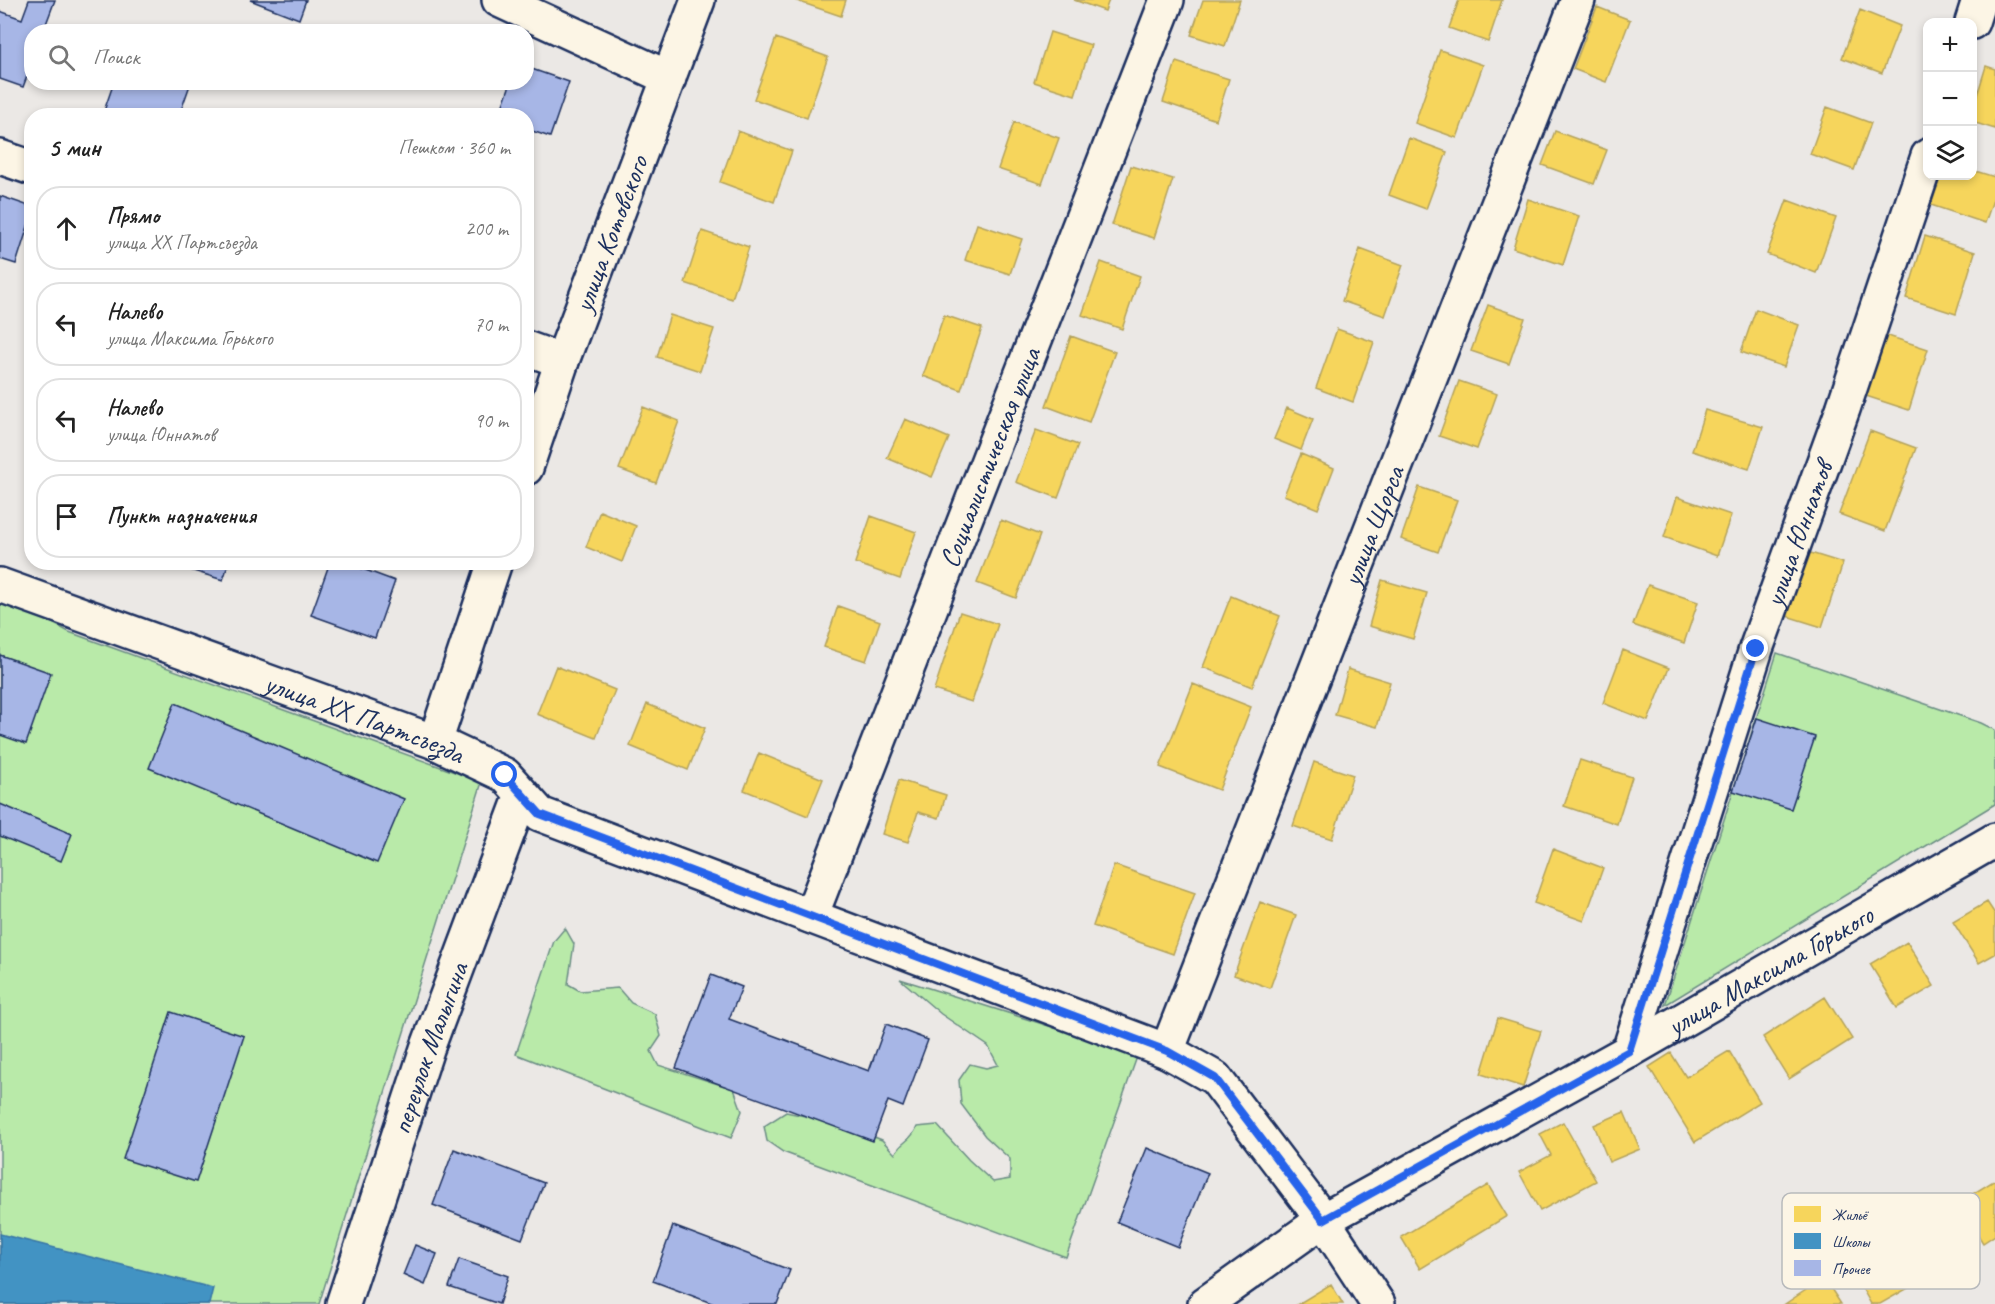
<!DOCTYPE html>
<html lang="ru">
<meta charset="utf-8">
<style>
:root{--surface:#fff;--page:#f6f6f6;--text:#222;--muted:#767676;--line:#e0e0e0}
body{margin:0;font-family:Caveat,sans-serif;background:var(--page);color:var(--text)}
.controls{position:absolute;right:18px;top:18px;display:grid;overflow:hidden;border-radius:12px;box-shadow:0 3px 9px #0003}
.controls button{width:54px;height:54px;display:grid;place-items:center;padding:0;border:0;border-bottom:2px solid var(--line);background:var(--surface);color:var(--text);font:30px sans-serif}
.stop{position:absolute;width:18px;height:18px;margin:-14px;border:4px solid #2563eb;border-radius:50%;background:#fff}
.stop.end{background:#2563eb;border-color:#fff;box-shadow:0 2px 6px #0008}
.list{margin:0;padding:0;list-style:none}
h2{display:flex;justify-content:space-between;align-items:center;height:78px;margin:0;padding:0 24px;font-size:26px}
h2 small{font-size:20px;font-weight:400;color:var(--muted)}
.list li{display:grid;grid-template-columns:39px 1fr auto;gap:18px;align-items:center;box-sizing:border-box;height:84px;margin:0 12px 12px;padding:0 12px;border:2px solid var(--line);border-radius:24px}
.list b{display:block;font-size:22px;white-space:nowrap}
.list p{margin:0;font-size:20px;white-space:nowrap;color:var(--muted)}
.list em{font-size:20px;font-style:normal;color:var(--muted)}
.icon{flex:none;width:33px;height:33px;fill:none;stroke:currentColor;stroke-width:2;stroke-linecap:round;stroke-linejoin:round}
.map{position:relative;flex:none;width:1995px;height:1304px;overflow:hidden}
.search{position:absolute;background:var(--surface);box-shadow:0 3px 9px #0003;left:24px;top:24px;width:510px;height:66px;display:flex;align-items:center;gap:15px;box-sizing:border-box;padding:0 21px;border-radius:24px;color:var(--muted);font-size:22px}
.panel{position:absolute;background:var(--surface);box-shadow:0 3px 9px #0003;left:24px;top:108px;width:510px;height:462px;border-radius:24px}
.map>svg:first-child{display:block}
.green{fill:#b9eaa9;stroke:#6a8c84;stroke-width:1.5}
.homes{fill:#f6d55c;stroke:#b4a35d;stroke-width:1.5}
.schools{fill:#4393c3;stroke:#3775a5;stroke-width:1.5}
.building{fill:#a7b6e6;stroke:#1b2f5e;stroke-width:1.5}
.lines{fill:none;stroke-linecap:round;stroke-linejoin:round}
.minor-casing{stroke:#1b2f5e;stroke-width:38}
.minor{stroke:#fcf5e5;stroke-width:33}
.route{stroke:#2563eb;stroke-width:8}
.labels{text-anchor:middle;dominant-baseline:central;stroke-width:6;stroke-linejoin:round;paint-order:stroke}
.street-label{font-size:28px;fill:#1b2f5e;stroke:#fcf5e5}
.key{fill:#fcf5e5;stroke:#b8babc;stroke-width:1.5}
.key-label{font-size:16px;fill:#1b2f5e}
</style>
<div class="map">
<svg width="1995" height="1304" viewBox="0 0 1995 1304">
<rect width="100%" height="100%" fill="#ebe8e5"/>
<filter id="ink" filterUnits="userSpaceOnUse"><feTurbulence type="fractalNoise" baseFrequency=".0167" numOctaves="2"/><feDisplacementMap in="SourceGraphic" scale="12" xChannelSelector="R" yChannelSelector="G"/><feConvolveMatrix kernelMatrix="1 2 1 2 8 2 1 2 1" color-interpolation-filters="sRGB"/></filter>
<g filter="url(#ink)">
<path class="green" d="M0,594l69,38 413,150 -163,522h-319z
M1777,653l204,70 14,7v74l-330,201z
M565,928l9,16 -6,40 12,7 38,-3 13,15 24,11 6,22 -10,15 7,14 76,24 8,22 -11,27 -215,-84 38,-113z
M900,979l238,75 -72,203 -283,-105 -16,-11 -3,-15 22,-14 52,11 44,17 13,14c7,-14 15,-11 22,-27l20,-2 32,35 24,22 17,-3v-20l-25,-23 -24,-32 -2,-24 11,-16 16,4 12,-3 -10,-19 -47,-32z"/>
<path class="homes" d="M794,0h52l-5,16z
M1074,0h35l-4,11z
M1203,0h37l-15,46 -34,-11z
M1459,0h43l-14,42 -39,-14z
M1597,7l33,13 -24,62 -33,-13z
M1860,10l40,16 -18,47 -40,-15z
M1050,32l41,13 -16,50 -41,-13z
M776,38l52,19 -21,61 -53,-19z
M1440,50l43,15 -26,73 -42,-15z
M1176,62l53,17 -13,41 -53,-18z
M1986,66l9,3v60l-23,-7v-10z
M1827,107l44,16 -17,47 -44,-16z
M1014,122l45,16 -17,46 -44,-15z
M738,131l54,20 -18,51 -54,-20z
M1555,131l52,19 -13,34 -52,-19z
M1409,138l38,14 -21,57 -37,-14z
M1131,166l42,13 -19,59 -42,-13z
M1972,170l23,7v17l-10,29 -54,-18 10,-29h31z
M1528,199l51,17 -16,49 -50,-17z
M1787,200l49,18 -20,55 -49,-19z
M977,224l45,15 -12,35 -45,-14z
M702,231l47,16 -17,52 -47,-16z
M1925,236l50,16 -19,62 -50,-16z
M1360,249l43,16 -18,51 -43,-15z
M1101,262l39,14 -18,53 -40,-14z
M1488,305l37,13 -16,46 -38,-13z
M1756,309l43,16 -15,42 -43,-15z
M670,315l44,14 -14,42 -43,-14z
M944,315l38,13 -21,62 -38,-14z
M1337,329l37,13 -21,60 -37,-14z
M1885,335l43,14 -19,61 -43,-14z
M1071,336l44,16 -26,70 -43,-16z
M1459,381l38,13 -20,55 -38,-13z
M643,407l36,14 -23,62 -37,-14z
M1287,408l26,11 -12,31 -27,-11z
M1705,410l58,17 -14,42 -57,-18z
M905,419l44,19 -17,39 -45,-19z
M1036,430l42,15 -20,53 -42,-16z
M1870,431l46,17 -31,83 -46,-17z
M1301,454l33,14 -16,41 -34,-14z
M1419,487l38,13 -19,52 -37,-13z
M1677,497l54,18 -14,41 -53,-19z
M600,511l36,15 -14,36 -36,-15z
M871,516l45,16 -16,47 -45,-16z
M1001,520l39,15 -24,63 -39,-15z
M1801,550l42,13 -21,64 -42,-13z
M1382,580l45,13 -14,46 -44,-13z
M1648,585l50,17 -14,41 -51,-18z
M1231,596l49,20 -28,71 -49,-20z
M838,606l42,15 -14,40 -42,-14z
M960,612l38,12 -26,78 -38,-12z
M1623,650l46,18 -21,53 -45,-18z
M556,666l59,24 -19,48 -59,-24z
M1348,669l42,13 -13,45 -42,-12z
M1193,684l58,23 -32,83 -59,-23z
M647,704l58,24 -17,42 -58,-24z
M759,753l64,26 -15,37 -64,-26z
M1580,760l52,17 -15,47 -53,-18z
M1314,762l39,13 -21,64 -39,-13z
M899,780l47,15 -7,23 -21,-6 -10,30 -26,-8z
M1553,849l50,19 -19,53 -50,-18z
M1114,865l81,28 -22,61 -80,-28z
M1260,902l36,13 -26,73 -36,-13z
M1987,902l8,12v40l-16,9 -26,-41z
M1907,942l27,44 -37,22 -27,-44z
M1825,997l27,42 -63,40 -26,-42z
M1498,1018l43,13 -18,56 -42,-13z
M1729,1051l31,51 -65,40 -46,-75 22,-14 15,24z
M1624,1112l16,37 -31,13 -15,-37z
M1563,1122l33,59 -56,30 -21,-39 32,-17 -11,-21z
M1995,1180v55l-12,8 -25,-40z
M1488,1185l19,31 -87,53 -19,-32z
M1912,1217l30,52 -62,35h-9l-27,-48z
M1824,1278l17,26h-56z
M1331,1284l12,20h-45z"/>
<path class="schools" d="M0,1234l213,54 -4,16h-209z"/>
<path class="building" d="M29,0h26l-12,32h-11v31l-9,24 -23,-8v-68l22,8z
M250,0h56l-7,19z
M526,67l43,15 -19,55 -24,-8v-13h-27l12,-34h15z
M114,82h77l-12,34h-64l-11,-5z
M0,196l32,11v7l-16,50 -16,-5z
M175,562h54l-6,18 -49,-15z
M330,562h14l51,19 -20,57 -64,-23z
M0,655l51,18 -25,71 -26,-9z
M175,703l229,96 -27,64 -228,-95z
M1757,718l58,19 -24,72 -58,-18z
M0,804l72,30 -11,27 -61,-25z
M711,975l31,12 -13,32 140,52 17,-47 42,16 -25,67 -15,-6 -15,40 -197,-73z
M171,1012l73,24 -48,146 -73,-23z
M1147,1148l61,25 -30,74 -61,-25z
M454,1149l90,34 -22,56 -89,-34z
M673,1226l117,44 -13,34h-63l-61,-23z
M415,1245l22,9 -12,31 -22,-10z
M459,1259l49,17 -9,28 -50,-17z"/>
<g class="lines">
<defs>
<g id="minor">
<path d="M499,0l170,78"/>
<path d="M1972,22l7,-22"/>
<path d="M0,157l32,11"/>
<path d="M526,348l36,13"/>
<path id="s1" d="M526,468l36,-107 136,-361"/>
<path id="s2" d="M0,585l435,157 70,33 35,39 627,237 48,27 108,142 55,84"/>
<path d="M435,742l60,-180"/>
<path id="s3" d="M811,916l356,-916"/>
<path id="s4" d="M1167,1051l411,-1051"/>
<path id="s5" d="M1629,1051l127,-402 87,-240 85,-253"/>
<path id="s6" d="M343,1304l84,-255 95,-254"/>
<path id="s7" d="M1205,1304l118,-84 306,-169 366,-211"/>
</g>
</defs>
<use href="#minor" class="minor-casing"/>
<use href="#minor" class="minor"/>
</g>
</g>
<g class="lines" filter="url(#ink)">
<path class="route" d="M505,775l35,39 627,237 48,27 108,142 306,-169 127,-402"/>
</g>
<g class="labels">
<g class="street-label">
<text stroke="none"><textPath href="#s1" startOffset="249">улица Котовского</textPath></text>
<text stroke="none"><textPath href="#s3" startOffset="492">Социалистическая улица</textPath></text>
<text stroke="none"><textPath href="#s4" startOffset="564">улица Щорса</textPath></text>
<text stroke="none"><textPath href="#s5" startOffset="544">улица Юннатов</textPath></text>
<text stroke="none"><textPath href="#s2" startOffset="388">улица XX Партсъезда</textPath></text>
<text stroke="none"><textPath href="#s7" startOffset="657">улица Максима Горького</textPath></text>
<text stroke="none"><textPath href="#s6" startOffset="270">переулок Малыгина</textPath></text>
</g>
</g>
<rect x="1782" y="1193" width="198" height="96" rx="9" class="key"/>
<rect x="1794" y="1206" width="27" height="16" fill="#f6d55c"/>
<rect x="1794" y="1233" width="27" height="16" fill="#4393c3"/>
<rect x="1794" y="1260" width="27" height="16" fill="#a7b6e6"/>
<g class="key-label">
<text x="1832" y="1220">Жильё</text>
<text x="1832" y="1247">Школы</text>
<text x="1832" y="1274">Прочее</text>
</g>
</svg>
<div class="controls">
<button>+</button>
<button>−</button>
<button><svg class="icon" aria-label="layers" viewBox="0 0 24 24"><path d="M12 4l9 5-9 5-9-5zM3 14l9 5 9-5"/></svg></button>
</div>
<div class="stop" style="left:505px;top:775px"></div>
<div class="stop end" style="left:1756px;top:649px"></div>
<div class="search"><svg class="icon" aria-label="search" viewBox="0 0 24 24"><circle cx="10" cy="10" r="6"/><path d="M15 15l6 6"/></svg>Поиск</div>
<section class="panel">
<h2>5 мин<small>Пешком · 360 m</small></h2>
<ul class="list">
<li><svg class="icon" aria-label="ahead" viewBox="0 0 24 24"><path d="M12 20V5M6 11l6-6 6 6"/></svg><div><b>Прямо</b><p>улица XX Партсъезда</p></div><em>200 m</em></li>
<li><svg class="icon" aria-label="left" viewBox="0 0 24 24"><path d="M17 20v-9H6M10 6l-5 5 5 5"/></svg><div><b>Налево</b><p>улица Максима Горького</p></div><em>70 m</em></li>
<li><svg class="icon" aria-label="left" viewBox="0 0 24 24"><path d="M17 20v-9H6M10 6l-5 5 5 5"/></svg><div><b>Налево</b><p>улица Юннатов</p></div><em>90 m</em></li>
<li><svg class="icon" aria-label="arrive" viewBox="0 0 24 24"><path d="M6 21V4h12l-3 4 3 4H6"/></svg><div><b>Пункт назначения</b></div></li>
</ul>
</section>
</div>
